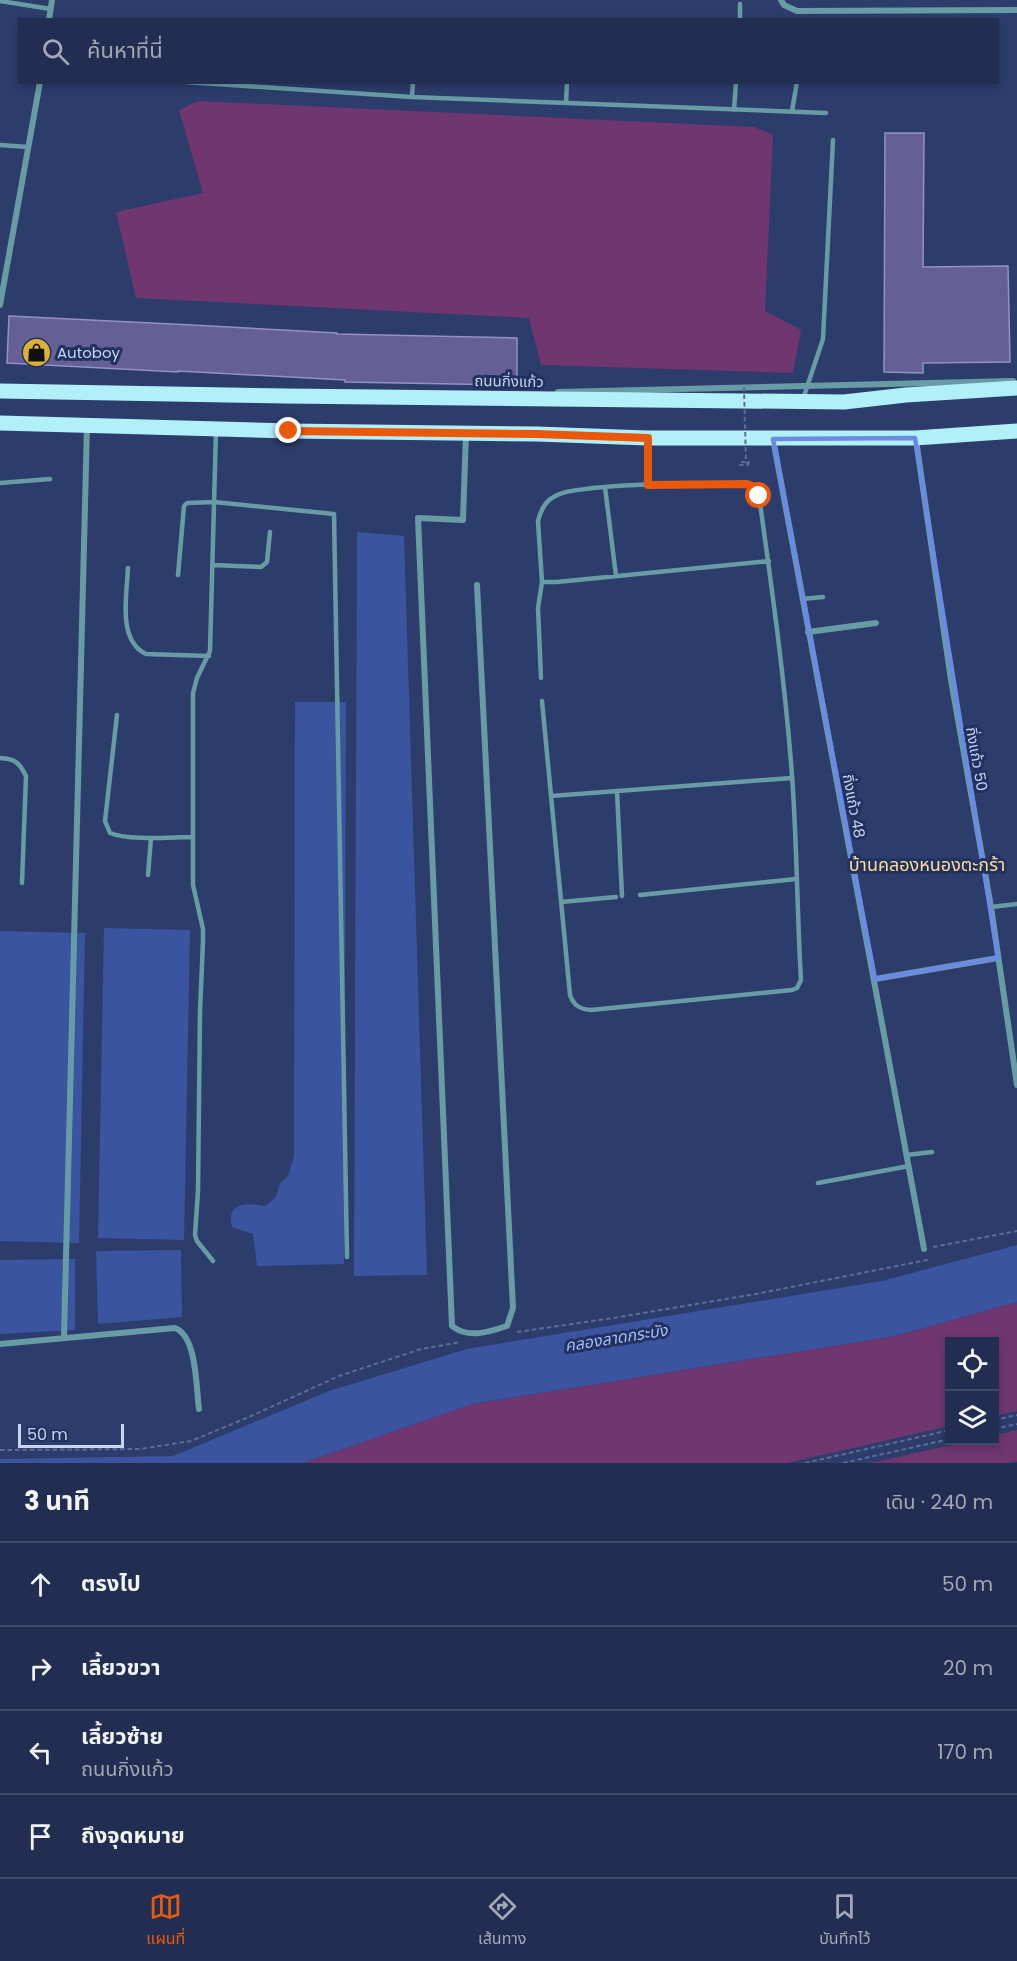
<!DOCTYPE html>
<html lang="th">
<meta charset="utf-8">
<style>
:root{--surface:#212e51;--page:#2d3a5b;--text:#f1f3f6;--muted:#a2a8b7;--line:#3e4a68;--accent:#ea580c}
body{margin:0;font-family:Poppins,"Noto Sans Thai",sans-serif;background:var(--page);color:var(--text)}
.controls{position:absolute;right:18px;bottom:18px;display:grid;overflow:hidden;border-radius:0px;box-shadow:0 3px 9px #0003}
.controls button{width:54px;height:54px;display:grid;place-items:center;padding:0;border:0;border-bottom:2px solid var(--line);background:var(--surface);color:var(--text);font:30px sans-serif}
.scale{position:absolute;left:18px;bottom:15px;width:106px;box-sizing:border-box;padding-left:6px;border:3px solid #c7d3f0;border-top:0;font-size:16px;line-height:21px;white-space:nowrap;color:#c7d3f0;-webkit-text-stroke:4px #223260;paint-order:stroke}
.stop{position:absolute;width:18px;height:18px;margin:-14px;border:4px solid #ea580c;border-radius:50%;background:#fff}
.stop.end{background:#ea580c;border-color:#fff;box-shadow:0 2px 6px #0008}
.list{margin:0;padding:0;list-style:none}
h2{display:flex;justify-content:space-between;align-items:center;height:78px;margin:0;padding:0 24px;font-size:26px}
h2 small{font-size:20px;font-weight:400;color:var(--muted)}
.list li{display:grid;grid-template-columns:39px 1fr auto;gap:18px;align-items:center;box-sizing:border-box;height:84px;padding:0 24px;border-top:2px solid var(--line)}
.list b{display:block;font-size:22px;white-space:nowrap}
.list p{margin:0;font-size:20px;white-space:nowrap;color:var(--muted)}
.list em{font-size:20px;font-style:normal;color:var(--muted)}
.icon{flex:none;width:33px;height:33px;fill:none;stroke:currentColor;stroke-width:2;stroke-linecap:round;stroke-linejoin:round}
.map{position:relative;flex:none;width:1017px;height:1463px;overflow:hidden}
.search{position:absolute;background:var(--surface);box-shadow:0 3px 9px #0003;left:18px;right:18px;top:18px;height:66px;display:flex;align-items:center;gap:15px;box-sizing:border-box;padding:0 21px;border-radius:0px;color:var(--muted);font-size:22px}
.sheet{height:414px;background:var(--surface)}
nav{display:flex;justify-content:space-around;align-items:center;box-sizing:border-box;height:84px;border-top:2px solid var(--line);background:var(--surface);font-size:16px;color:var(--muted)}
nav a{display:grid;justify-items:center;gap:3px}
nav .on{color:var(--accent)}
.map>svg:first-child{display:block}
.green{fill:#6f366f}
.water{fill:#3a549f}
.building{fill:#645f95;stroke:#9490c9;stroke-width:1.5}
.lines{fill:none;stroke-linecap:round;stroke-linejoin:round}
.path{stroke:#5e6d96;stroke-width:2;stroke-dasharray:4.5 3;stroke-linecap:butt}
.service{stroke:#689ca4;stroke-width:4.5}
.minor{stroke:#689ca4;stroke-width:6}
.primary{stroke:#b2f0f9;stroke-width:15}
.path-bridge{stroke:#5e6d96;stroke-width:2;stroke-dasharray:4.5 3;stroke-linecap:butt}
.route{stroke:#ea580c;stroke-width:8}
.marked{fill:none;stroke:#6a8ae3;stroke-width:4.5;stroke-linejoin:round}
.labels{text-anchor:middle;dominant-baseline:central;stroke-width:6;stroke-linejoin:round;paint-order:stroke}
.poi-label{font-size:15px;fill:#c7d3f0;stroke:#223260;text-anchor:start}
.street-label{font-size:15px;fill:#c7d3f0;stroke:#223260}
.water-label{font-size:16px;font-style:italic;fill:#a5befd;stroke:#223260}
.quarter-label{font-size:18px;fill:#fede93;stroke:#223260}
</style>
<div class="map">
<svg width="1017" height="1463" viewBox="0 0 1017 1463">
<rect width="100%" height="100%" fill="#2c3d6c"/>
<path class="green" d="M198,101l556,26 19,8 -8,176 36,19 -8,43 -252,-8 -12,-47 -393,-20 -20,-86 87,-19 -24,-83z
M1017,1302v109l-22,5 -1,-74h-44l-1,84 -162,37h-484l169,-59 423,-68z
M1017,1430v31l-7,2h-140l100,-22 24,-1 1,-5z"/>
<path class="water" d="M357,532l47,4 23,739 -73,1z
M295,702h51l-2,562 -87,2 -4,-32 -21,-7c-6,-26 15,-24 34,-21l10,-9 4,-14 8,-7 6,-20z
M104,928l86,2 -6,310 -86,-2z
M0,931l85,2 -6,310 -79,-2z
M1017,1245v57l-122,34 -423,68 -169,59h-303v-4l173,-3 156,-65 138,-42 415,-68z
M181,1250l1,67 -84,7 -2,-73z
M75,1259v71l-75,4v-74z"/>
<path class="building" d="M885,133h39l-1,134 85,-1 2,96 -87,1v10l-39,-1z
M9,316l183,9 145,8v1l180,4v47l-172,-3v-2l-167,-9v1l-171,-9z"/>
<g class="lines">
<path class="path" d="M746,463h3v-1h-9v3h9
M933,1247l84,-16
M517,1332l103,-15 136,-23 171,-34 -1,-3
M994,1420l23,-5
M994,1429l23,-5
M0,1450l140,-1 51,-8 58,-24 90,-41 82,-27 40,-7
M805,1463l145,-33
M843,1463l107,-24"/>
<path class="service" d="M0,1l51,8
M740,20v-16
M186,82l226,15 414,16
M412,97l1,-15
M566,103l1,-21
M734,110l2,-28
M792,111l5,-29
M0,145l28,2
M803,399l20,-60 10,-199
M648,441v44
M0,483l50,-4
M605,487l11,89
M212,565l49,2 6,-5 3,-30
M128,568c-1,27 -11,72 18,86l63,2
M178,575l6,-69 3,-3 27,-1 120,12 13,743
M802,599l21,-2
M541,678l-3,-70 4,-26
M542,701l28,294c4,11 10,14 21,15l201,-20 5,-2 4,-8c-4,-68 -4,-137 -9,-205 -7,-93 -20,-186 -33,-279l-5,-9 -7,-3c-51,0 -103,-1 -154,4 -13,2 -29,2 -41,10 -7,4 -12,14 -14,23l4,61h15l212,-21
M117,715l-12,106 5,12c20,8 61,4 83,4
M0,758c15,1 19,4 26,18l-4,107
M617,791l5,105
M551,796l241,-18
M148,875l3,-37
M640,895l156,-16
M561,902l55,-5
M991,907l26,-3
M907,1155l25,-3
M818,1183l91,-17
M213,1261l-16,-20 -2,-6 3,-44 2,-179 3,-71v-12l-10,-44v-192l4,-15 13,-27 6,-220"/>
<path class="minor" d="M781,0l3,5 13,6 220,-1
M49,20l3,-20
M0,305l40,-223
M558,392l455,-11
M466,433l-3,87 -45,-2 34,808c16,13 37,6 55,0l6,-18 -36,-723
M773,439l151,810
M916,440l35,240 40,227 26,178
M808,632l68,-9
M875,979l123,-21
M64,1337l23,-911
M0,1344l175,-16c22,8 21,59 24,81"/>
<path class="primary" d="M0,391l286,5 558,6 62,-7 111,-7
M0,423l289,8 248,3 110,4h268l102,-7"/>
<path class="path-bridge" d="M744,387l2,76"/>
</g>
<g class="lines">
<path class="route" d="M289,431l248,3 111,4v47l99,-1 7,3 5,9"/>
</g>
<path class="marked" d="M915,438l83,520 -123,21 -102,-540z"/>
<defs>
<symbol id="shop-disc" viewBox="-11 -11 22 22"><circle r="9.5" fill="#deb133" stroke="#223260"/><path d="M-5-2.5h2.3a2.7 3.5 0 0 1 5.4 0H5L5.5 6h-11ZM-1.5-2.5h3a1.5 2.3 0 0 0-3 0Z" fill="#111"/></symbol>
</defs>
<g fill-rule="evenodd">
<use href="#shop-disc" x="20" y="336" width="33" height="33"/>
</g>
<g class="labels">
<g class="poi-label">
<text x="57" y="352">Autoboy</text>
</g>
<g class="street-label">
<text transform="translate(509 381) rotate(1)">ถนนกิ่งแก้ว</text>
<text transform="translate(977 759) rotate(80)">กิ่งแก้ว 50</text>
<text transform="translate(854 806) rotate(79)">กิ่งแก้ว 48</text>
</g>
<g class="water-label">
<text transform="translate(616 1338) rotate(-9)">คลองลาดกระบัง</text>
</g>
<g class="quarter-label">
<text x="927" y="864">บ้านคลองหนองตะกร้า</text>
</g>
</g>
</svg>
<div class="controls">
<button><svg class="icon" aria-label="locate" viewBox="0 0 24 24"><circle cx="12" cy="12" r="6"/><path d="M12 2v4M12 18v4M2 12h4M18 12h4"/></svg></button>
<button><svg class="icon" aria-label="layers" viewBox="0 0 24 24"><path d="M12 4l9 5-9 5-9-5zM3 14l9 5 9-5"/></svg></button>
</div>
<div class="scale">50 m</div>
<div class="stop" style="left:759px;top:496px"></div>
<div class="stop end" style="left:289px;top:431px"></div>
<div class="search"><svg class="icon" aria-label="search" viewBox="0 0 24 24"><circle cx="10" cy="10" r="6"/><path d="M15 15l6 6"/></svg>ค้นหาที่นี่</div>
</div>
<section class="sheet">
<h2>3 นาที<small>เดิน · 240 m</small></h2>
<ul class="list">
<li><svg class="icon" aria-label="ahead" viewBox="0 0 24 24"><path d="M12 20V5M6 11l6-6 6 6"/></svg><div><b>ตรงไป</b></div><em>50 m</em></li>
<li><svg class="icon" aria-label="right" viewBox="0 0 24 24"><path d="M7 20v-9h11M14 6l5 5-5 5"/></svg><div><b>เลี้ยวขวา</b></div><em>20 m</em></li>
<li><svg class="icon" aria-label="left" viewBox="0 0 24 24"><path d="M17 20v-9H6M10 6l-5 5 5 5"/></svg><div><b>เลี้ยวซ้าย</b><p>ถนนกิ่งแก้ว</p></div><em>170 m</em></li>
<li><svg class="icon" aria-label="arrive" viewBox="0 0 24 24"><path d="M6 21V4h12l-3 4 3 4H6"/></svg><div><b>ถึงจุดหมาย</b></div></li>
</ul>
</section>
<nav>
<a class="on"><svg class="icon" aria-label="map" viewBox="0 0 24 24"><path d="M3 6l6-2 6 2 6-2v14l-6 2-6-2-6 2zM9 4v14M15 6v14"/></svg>แผนที่</a>
<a><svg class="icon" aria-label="directions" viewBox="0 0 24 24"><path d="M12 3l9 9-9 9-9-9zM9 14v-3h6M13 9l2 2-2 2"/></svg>เส้นทาง</a>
<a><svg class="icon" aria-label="saved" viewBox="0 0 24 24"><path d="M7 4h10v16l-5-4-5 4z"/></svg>บันทึกไว้</a>
</nav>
